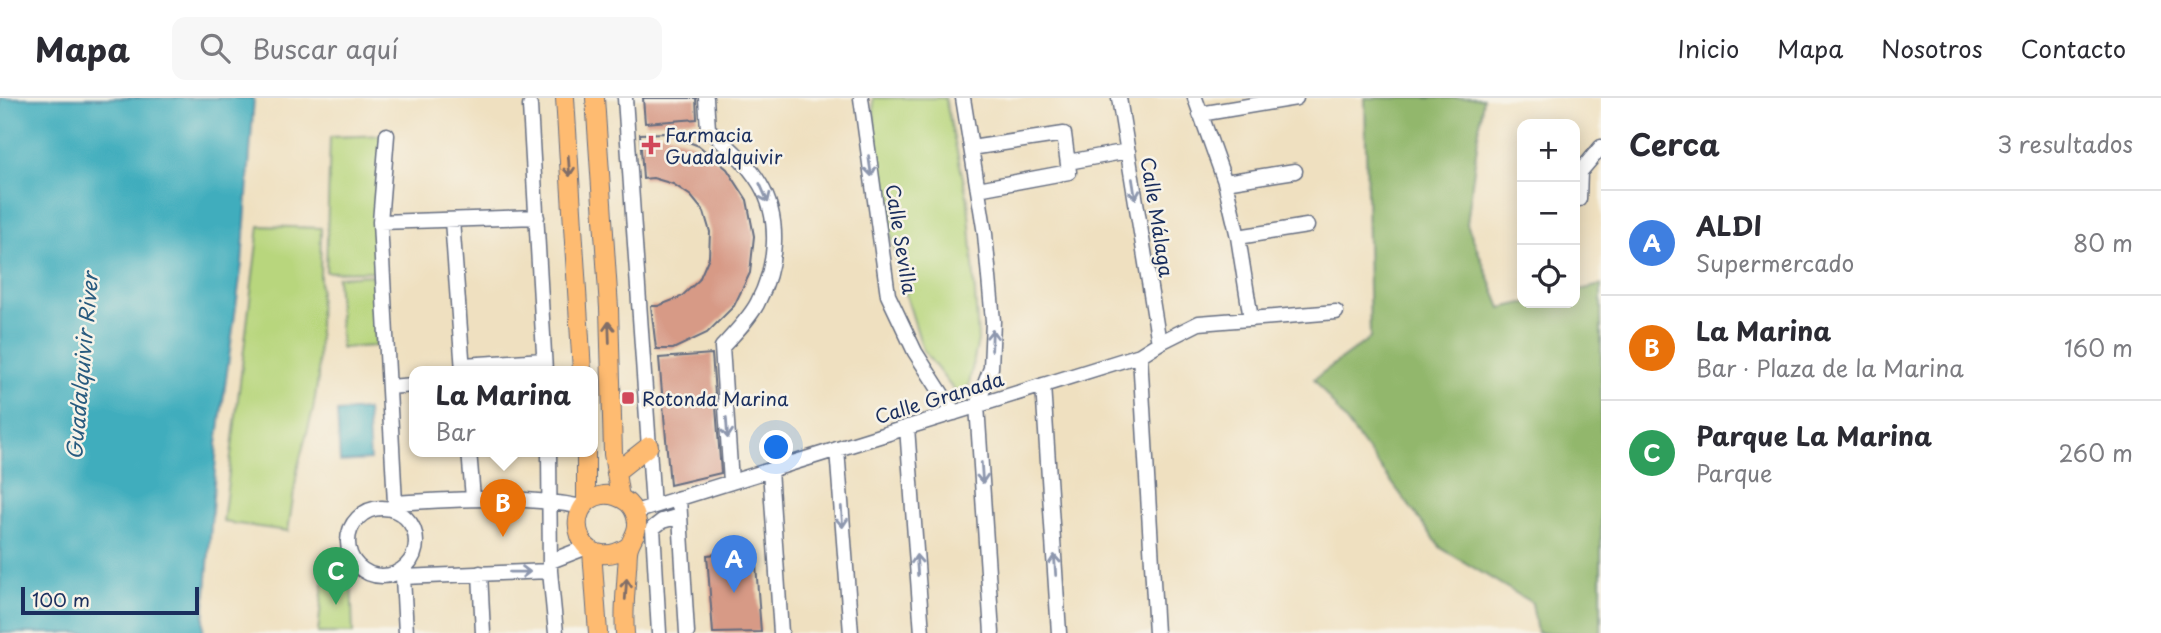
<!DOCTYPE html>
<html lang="es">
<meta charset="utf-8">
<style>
:root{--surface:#fff;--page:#f7f7f7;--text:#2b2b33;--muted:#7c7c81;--line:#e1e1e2;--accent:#ea580c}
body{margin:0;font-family:"Playpen Sans",sans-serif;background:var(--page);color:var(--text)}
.controls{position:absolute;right:21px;top:21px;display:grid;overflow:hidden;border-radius:14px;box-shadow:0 4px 18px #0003}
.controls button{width:63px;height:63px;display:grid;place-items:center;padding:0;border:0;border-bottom:2px solid var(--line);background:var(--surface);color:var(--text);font:35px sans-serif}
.scale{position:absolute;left:21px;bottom:18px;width:178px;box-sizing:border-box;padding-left:7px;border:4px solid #1b2f5e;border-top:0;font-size:19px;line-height:24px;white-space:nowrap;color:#1b2f5e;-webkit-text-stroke:5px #f7f3e8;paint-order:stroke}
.you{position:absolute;left:777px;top:350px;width:24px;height:24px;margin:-18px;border:5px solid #fff;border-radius:50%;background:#1a73e8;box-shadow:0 0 0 10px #1a73e833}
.badge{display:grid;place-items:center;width:46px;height:46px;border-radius:50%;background:var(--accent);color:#fff;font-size:23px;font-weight:700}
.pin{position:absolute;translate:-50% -58px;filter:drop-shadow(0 2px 4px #0008)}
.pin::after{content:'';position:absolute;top:37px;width:24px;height:21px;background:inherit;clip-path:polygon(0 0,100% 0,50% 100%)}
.popup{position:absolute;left:409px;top:268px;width:189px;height:91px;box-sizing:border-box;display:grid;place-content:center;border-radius:14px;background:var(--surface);filter:drop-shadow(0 2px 5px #0005);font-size:23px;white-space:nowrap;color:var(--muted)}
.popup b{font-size:26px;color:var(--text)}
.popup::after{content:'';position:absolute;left:50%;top:100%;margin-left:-14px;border:14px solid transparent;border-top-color:var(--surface)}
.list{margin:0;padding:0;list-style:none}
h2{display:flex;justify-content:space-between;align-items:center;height:91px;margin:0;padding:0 28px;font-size:30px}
h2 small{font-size:23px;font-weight:400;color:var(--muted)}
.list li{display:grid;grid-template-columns:46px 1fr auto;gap:21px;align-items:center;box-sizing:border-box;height:105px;padding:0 28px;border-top:2px solid var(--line)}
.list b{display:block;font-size:26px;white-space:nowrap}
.list p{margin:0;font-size:23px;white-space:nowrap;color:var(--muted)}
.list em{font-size:23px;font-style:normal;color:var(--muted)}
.icon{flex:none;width:38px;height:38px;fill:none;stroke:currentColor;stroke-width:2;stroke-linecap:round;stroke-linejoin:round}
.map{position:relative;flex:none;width:1601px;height:535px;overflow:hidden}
header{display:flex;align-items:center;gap:42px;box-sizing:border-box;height:98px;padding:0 35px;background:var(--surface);border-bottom:2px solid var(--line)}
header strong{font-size:33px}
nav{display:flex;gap:38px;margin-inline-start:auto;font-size:24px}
.search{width:490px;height:63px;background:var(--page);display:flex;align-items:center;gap:18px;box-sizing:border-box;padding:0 24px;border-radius:14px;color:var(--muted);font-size:26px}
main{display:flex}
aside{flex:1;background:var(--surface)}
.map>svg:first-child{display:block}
.green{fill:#b8d67d;stroke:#6a826e;stroke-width:2}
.forest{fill:#92b76c;stroke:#567365;stroke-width:2}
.water{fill:#3fadbd;stroke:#2d6e8e;stroke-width:2}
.building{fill:#d79a86}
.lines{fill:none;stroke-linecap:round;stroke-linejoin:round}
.minor-casing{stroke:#656d80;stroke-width:17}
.major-casing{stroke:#656d80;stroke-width:20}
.minor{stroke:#fff;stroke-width:14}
.major{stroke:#febb71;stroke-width:18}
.oneway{stroke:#816e67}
.oneway2{stroke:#8d97ae}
.poi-dot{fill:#d1495b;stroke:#f7f3e8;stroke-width:2.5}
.labels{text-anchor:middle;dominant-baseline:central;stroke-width:5;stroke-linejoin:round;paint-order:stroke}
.poi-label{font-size:19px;fill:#1b2f5e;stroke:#f7f3e8;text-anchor:start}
.street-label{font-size:19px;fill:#1b2f5e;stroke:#f7f3e8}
.water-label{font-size:21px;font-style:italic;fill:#285b7f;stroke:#f7f3e8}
</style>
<header>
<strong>Mapa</strong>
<div class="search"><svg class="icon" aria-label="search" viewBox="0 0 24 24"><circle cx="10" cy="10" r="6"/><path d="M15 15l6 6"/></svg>Buscar aquí</div>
<nav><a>Inicio</a><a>Mapa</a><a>Nosotros</a><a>Contacto</a></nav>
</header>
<main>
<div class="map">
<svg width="1601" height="535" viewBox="0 0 1601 535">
<rect width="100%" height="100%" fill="#f7f3e8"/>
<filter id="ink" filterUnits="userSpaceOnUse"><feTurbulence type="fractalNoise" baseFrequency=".0143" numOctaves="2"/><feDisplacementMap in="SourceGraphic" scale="14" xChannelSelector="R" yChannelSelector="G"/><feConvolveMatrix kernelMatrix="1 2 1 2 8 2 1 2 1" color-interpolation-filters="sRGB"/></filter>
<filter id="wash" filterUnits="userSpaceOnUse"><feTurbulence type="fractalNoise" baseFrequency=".00686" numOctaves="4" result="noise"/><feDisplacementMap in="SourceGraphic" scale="28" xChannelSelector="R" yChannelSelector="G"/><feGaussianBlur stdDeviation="1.57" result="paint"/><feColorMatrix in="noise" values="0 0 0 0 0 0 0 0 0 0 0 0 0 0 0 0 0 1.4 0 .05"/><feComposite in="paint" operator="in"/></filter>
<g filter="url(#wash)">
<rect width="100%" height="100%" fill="#efe0c0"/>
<path class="green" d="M873,0h72l23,103 5,62 5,77 -10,49 -12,4 -33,-43 -23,-74 -13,-60 -11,-68z
M387,37l-9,136 -52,1 4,-135z
M259,128l62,2 -3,151 -5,31 -15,56 -10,65 -65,-9z
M372,177l4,71 -35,2 -4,-71z
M324,475l27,3 2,57h-35z"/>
<path class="forest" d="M1365,0h118l-16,126 34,84 22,-5h52v-12l26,-6v348h-64l-5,-30 -91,-55 -127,-169 56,-41z"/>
<path class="water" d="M0,0h254l-12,166 -25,180 -14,189h-203z
M367,312l3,50 -30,2 -3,-50z"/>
<g id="blocks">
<path class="building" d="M643,0h53l1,21 -52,4z
M665,35l34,13 28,23 20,31 7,36 -4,37 -16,33 -27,27 -34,16h-17l-5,-43h7l23,-9 18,-17 10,-23 1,-25 -6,-20 -13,-16 -18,-12 -20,-6 -10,1 -3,-45z
M712,256l9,119 -51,12 -11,-127z
M755,453l6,81 -48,1 -6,-78z"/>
</g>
</g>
<g filter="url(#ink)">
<use href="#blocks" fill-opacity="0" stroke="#656d80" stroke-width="2"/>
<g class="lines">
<defs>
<path id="minor" d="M625,0l28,408
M706,0l2,31c19,16 39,33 52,55 22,37 16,84 -3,120 -9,16 -22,29 -35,43l9,135
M861,0l27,197 27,57 39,61
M963,0l22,136 8,87 -2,47 -14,37 15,228
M1119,0l40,245
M1195,0l30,84 13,55 13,82
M530,8l15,265
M1200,16l96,-16
M387,37l-7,87 15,281 -4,6
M971,50l93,-14 5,38 -91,17
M1068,64l60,-11
M1225,84l70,-11
M1579,101l1,-27 21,-25
M452,122l11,151
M380,124l157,-5
M1238,139l69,-11
M1140,257l16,278
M463,267l81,-5
M1043,287l16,248
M389,289l25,-2
M907,329l15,206
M837,351l14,184
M469,353l4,47
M549,353l1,120 6,62
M770,372l11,163
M679,400l8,135
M395,405c63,-4 126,-8 188,4
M348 444a34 34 0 1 1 68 0a34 34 0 1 1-68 0Z
M635,414l505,-157 19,-12 40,-20 137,-11
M551,463l36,-14
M400,473l3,6 3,56
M480,475l3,60
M403,479l147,-6
M659,535l-6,-105 9,-7 18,-5"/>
<path id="major" d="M565,0l17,273
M595,0l14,210 4,146 7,44
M616,374l33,-26
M586,406v-53
M592,453l6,82
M625,535c-2,-22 1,-43 2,-65 1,-6 0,-15 2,-21 3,-10 9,-14 8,-25 -1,-7 -4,-14 -9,-19 -7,-6 -17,-9 -25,-8 -46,8 -24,84 26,51"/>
</defs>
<use href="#minor" class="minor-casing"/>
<use href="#major" class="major-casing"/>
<use href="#minor" class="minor"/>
<use href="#major" class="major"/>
</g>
<defs><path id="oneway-shaft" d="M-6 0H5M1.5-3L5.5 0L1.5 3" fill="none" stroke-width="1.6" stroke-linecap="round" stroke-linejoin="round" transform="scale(1.75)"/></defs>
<g class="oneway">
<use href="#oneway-shaft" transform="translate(569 68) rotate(86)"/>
<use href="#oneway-shaft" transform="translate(609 234) rotate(-92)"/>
<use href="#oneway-shaft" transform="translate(626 491) rotate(-86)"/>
</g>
<g class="oneway2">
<use href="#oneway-shaft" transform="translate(870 68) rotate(82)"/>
<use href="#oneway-shaft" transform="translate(1134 91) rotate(81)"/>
<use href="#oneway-shaft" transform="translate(764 95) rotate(66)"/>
<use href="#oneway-shaft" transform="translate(992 242) rotate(-88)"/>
<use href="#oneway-shaft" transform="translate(727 330) rotate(86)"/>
<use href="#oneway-shaft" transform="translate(982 375) rotate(86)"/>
<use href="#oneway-shaft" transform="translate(842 419) rotate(86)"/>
<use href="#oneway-shaft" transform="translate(917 467) rotate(-94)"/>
<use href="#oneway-shaft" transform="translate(1055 467) rotate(-94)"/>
<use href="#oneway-shaft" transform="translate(520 474) rotate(-1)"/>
</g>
</g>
<g class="poi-dot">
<path d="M647.5 36.5h7v7h7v7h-7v7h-7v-7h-7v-7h7z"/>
<rect x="621" y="293" width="14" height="14" rx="3.5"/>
</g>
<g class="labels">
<g class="poi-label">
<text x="665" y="36">Farmacia<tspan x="665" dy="22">Guadalquivir</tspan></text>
<text x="642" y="300">Rotonda Marina</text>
</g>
<g class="street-label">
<text transform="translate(1158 119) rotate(81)">Calle Málaga</text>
<text transform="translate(902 141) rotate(81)">Calle Sevilla</text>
<text transform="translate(939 299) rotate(-17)">Calle Granada</text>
</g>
<g class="water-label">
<text transform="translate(81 268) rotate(-85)">Guadalquivir River</text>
</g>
</g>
</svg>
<div class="controls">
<button>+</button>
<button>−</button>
<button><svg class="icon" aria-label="locate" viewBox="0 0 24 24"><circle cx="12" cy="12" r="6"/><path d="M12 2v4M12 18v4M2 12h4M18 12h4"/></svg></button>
</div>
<div class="scale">100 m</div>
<div class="you"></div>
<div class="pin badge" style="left:734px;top:495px;background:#3f7fe0">A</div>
<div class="pin badge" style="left:503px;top:439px;background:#e8710a">B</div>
<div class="popup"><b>La Marina</b>Bar</div>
<div class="pin badge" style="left:336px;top:507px;background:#2e9e5b">C</div>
</div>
<aside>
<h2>Cerca<small>3 resultados</small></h2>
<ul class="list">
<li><span class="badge" style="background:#3f7fe0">A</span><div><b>ALDI</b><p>Supermercado</p></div><em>80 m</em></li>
<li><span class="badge" style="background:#e8710a">B</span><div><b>La Marina</b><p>Bar · Plaza de la Marina</p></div><em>160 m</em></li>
<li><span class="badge" style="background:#2e9e5b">C</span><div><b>Parque La Marina</b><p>Parque</p></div><em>260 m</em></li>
</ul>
</aside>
</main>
